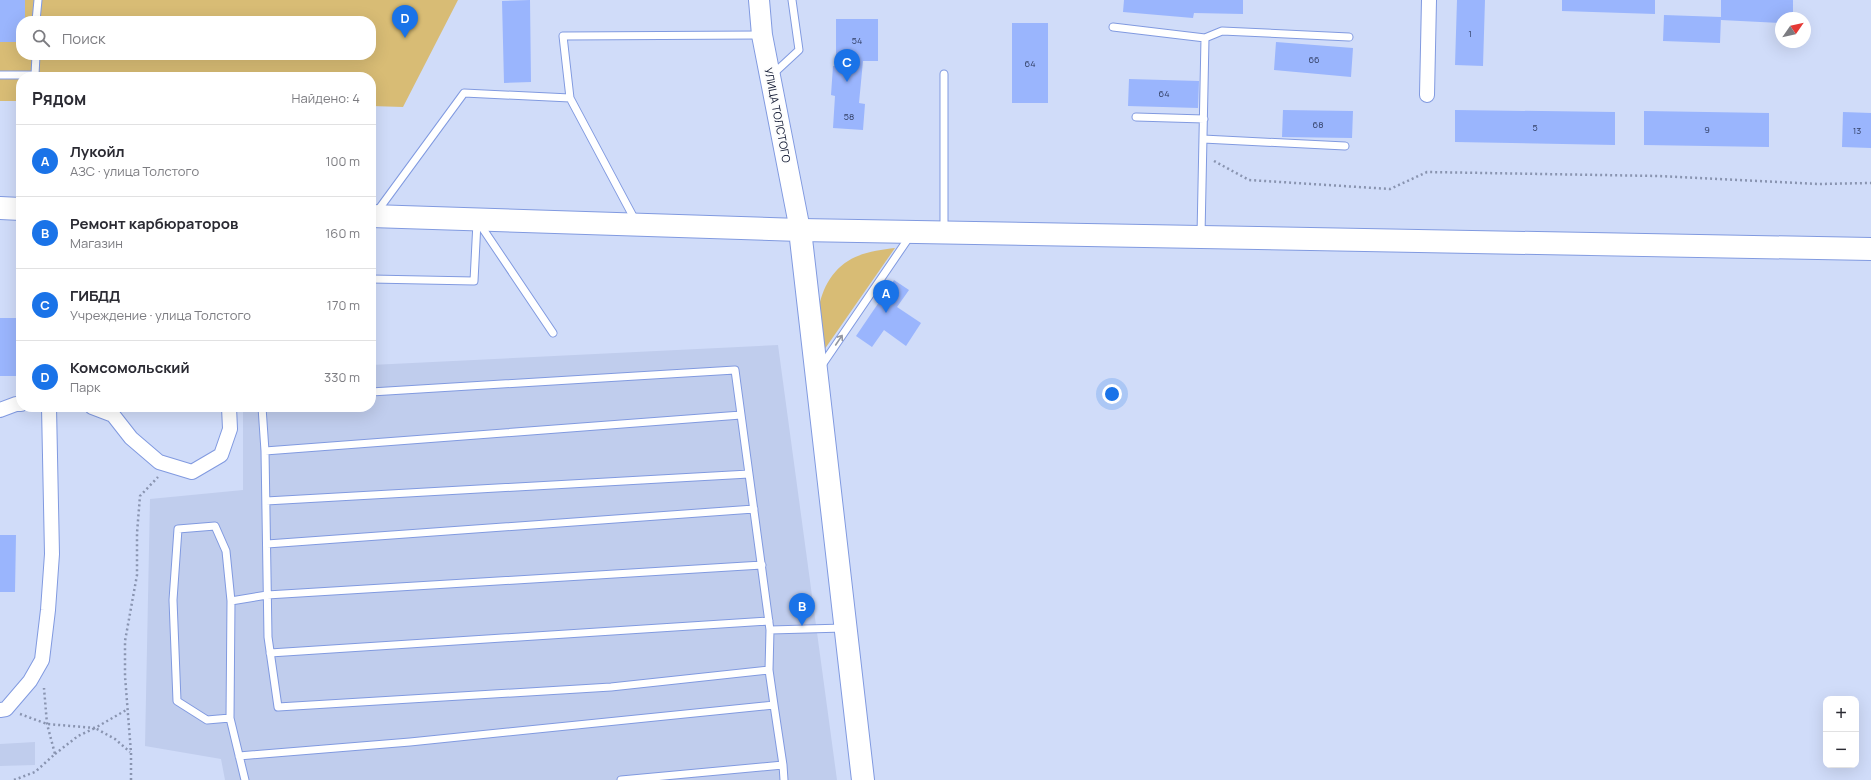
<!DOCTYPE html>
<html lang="ru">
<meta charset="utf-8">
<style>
:root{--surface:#fff;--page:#f7f7f7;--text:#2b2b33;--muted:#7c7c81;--line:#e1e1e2;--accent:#1a73e8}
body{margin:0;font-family:Manrope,sans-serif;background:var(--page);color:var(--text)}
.controls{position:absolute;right:12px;bottom:12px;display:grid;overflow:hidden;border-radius:8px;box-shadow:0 4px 16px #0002}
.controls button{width:36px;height:36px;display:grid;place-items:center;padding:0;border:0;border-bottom:1px solid var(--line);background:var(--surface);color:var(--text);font:20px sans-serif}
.compass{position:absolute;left:1775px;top:12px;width:36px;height:36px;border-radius:50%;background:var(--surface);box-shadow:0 4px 16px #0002;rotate:56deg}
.you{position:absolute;left:1112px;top:394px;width:14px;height:14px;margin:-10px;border:3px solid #fff;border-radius:50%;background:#1a73e8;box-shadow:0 0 0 6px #1a73e833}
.badge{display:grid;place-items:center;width:26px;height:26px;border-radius:50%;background:var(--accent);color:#fff;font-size:13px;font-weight:700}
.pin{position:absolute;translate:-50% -33px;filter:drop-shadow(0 1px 2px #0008)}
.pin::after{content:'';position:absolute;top:21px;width:14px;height:12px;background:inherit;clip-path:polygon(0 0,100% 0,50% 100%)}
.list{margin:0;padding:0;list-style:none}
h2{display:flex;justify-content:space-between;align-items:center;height:52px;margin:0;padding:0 16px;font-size:17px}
h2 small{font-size:13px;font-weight:400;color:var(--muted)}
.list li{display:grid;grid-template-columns:26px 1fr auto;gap:12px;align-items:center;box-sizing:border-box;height:72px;padding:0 16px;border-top:1px solid var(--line)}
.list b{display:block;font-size:15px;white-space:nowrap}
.list p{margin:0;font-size:13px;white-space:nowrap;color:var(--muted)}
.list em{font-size:13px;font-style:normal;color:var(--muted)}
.icon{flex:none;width:22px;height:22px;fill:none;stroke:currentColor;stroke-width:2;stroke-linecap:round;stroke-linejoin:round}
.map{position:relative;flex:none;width:1871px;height:780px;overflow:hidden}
.search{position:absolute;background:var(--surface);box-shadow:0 4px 16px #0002;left:16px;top:16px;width:360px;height:44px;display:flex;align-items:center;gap:10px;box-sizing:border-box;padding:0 14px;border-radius:16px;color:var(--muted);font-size:15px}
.panel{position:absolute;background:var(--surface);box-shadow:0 4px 16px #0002;left:16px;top:72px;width:360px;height:340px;border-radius:16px}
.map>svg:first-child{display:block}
.built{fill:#c0cded}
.green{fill:#d8bc75;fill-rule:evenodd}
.building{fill:#9ab5fd}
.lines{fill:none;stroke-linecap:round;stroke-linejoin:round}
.service-casing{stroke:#819ae0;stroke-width:9}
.minor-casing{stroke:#819ae0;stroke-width:16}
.secondary-casing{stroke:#819ae0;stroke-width:22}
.trunk-casing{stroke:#819ae0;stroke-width:24}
.path{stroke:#8994b0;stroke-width:2.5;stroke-dasharray:2 3;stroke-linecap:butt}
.service{stroke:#fff;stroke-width:7}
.minor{stroke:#fff;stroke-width:14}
.secondary{stroke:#fff;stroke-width:20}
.trunk{stroke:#fff;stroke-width:22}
.oneway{stroke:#9296a1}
.labels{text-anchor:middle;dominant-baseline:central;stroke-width:4;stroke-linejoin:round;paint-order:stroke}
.number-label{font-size:9px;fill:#303d62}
.street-label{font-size:11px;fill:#0d152f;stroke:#fdfdfd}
</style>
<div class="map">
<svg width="1871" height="780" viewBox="0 0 1871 780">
<rect width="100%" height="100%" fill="#d0dcf9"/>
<path class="built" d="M778,345l59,435h-612l-4,-21 -76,-13 5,-247 93,-9v-83h128v-42z
M35,742v23l-35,1v-22z"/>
<path class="green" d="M0,0h458l-55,107 -32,-1v-29h-350v24h-21zM21,21h350v34h-350z
M895,248l-73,105c-1,-10 -4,-21 -4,-31 -1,-22 10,-49 30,-61 14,-9 31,-11 47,-13z"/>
<path class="building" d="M0,0h25v21h-4v21h-21z
M530,0l1,82 -27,1 -2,-82z
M1124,0h119v14l-49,-1 -1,5 -70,-6z
M1457,0h28l-2,66 -28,-1z
M1562,0h93v14l-93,-3z
M1721,0h72v18h-12v5l-60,-3z
M1664,15l57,2 -1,26 -57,-2z
M836,19h42v42h-15l-4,42 6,1 -2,26 -30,-2 2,-32 -4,-1 2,-29h3z
M1012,23h36v80h-36z
M1276,42l77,6 -2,29 -77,-7z
M1129,79l70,2 -1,27 -70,-2z
M1283,110l70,1 -1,27 -70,-1z
M1455,110l160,2v33l-160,-3z
M1644,111l125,2v34l-125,-2z
M1843,112l28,1v35l-29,-1z
M894,280l15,10 -12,17 24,16 -15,23 -22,-16 -12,17 -16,-11z
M0,318h21v58h-21z
M0,535h16l-1,57h-15z"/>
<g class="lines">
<defs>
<path id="service" d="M36,21l2,-21
M1113,27l92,11 -4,197
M1205,38l17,-7 127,6
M944,74v157
M0,75h35l1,-20
M772,75l27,-25 -7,-50
M570,98l-7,-62 197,-1
M1136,117l68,2
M1203,139l142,7
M376,213l88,-120 106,5 65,122
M479,223l74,110
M371,279l103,2 3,-59
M820,368l90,-132
M262,407l3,44 3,186 10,70 333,-20 158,-17 1,-40 -35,-260 -364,22
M265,451l476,-36
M266,501l483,-27
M267,544l487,-35
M231,601l-1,117 -23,2 -30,-19 -4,-101 5,-71 37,-3 11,25 5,50 36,-6 495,-30
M770,630l74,-2
M270,653l499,-32
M769,670l5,35
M230,718l15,62
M239,756l171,-14 364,-37 9,60
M621,780l162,-15 1,15"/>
<path id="minor" d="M1427,95l2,-95
M92,407l21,8 18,23 28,24 33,10 29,-17 9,-26 -1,-22
M0,410l16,-6h5
M0,710l6,-1 24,-28 12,-21 6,-50 4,-56 -3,-147"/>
<path id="secondary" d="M759,0l3,35 38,195"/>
<path id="trunk" d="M0,208l21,1
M371,216l429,14 1071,19
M800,230l63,550"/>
</defs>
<use href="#service" class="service-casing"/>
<use href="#minor" class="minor-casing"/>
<use href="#secondary" class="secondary-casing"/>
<use href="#trunk" class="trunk-casing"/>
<path class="path" d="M1214,161l35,19 141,9 37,-17 231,4 161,8 52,-1
M20,714l27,10 48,4 33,-19
M55,754l23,-18 17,-8 20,11 15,13
M14,780l21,-8 20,-18 -8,-30 -3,-36
M131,780v-27l-6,-77v-35l12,-66v-42l3,-37 18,-19"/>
<use href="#service" class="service"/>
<use href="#minor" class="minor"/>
<use href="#secondary" class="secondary"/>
<use href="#trunk" class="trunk"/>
</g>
<defs><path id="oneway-shaft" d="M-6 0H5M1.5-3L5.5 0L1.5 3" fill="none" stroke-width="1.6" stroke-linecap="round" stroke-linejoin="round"/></defs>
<use class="oneway" href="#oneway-shaft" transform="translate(839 340) rotate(-56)"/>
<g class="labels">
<g class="number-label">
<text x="1470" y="33">1</text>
<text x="857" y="40">54</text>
<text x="1314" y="59">66</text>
<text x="1030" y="63">64</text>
<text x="1164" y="93">64</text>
<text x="849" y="116">58</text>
<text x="1318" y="124">68</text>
<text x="1535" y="127">5</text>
<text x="1707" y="129">9</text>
<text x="1857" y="130">13</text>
</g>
<g class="street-label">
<text transform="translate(778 115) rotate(79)">УЛИЦА ТОЛСТОГО</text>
</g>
</g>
</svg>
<div class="controls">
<button>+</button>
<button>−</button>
</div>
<svg class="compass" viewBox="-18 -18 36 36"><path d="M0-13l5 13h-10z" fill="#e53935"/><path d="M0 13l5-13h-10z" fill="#7c7c81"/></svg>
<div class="you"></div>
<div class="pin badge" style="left:886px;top:313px">A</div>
<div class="pin badge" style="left:802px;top:626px">B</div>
<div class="pin badge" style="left:847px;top:82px">C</div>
<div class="pin badge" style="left:405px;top:38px">D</div>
<div class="search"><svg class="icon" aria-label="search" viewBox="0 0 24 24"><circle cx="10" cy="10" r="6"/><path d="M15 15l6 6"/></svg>Поиск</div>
<section class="panel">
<h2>Рядом<small>Найдено: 4</small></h2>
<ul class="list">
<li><span class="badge">A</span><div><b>Лукойл</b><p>АЗС · улица Толстого</p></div><em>100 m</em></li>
<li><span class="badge">B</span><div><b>Ремонт карбюраторов</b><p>Магазин</p></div><em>160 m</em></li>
<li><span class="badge">C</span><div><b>ГИБДД</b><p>Учреждение · улица Толстого</p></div><em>170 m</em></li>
<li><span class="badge">D</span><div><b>Комсомольский</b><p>Парк</p></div><em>330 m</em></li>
</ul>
</section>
</div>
